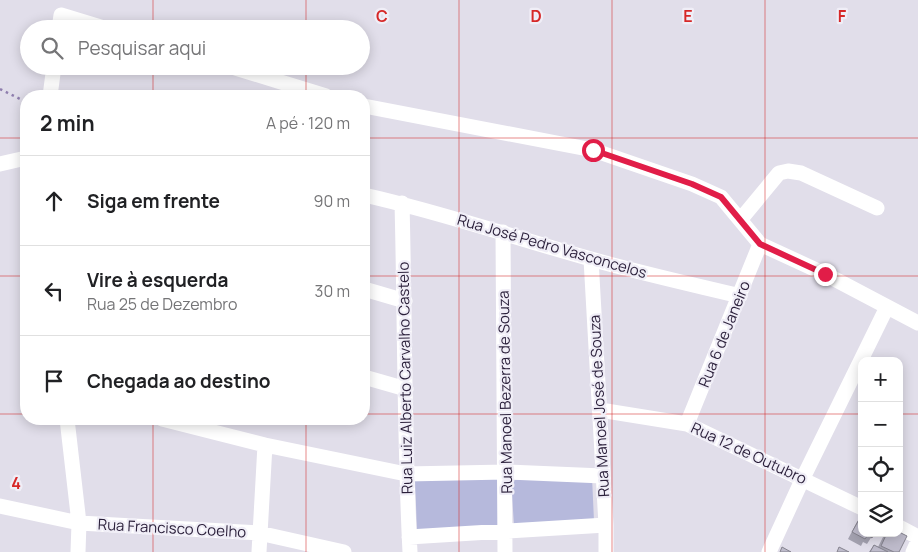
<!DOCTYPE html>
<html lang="pt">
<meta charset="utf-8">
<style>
:root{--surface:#fff;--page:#f2f2f2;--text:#202124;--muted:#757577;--line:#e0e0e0}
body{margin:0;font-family:Manrope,sans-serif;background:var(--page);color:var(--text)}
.controls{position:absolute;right:15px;bottom:15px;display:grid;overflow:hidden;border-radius:10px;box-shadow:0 2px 12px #0003}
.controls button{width:45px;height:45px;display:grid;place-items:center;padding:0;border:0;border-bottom:1px solid var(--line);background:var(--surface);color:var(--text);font:25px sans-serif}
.stop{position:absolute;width:15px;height:15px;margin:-11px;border:4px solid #e11d48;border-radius:50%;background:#fff}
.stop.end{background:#e11d48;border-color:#fff;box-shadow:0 1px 5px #0008}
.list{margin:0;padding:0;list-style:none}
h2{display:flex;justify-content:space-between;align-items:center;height:65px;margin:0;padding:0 20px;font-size:21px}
h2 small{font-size:16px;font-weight:400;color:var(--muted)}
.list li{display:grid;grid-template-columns:32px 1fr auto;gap:15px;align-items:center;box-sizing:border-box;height:90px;padding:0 20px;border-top:1px solid var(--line)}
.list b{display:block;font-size:19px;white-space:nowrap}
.list p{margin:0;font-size:16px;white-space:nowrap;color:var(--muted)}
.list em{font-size:16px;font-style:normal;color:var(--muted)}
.icon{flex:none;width:28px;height:28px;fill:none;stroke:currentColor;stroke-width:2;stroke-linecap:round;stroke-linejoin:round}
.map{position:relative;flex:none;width:918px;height:552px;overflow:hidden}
.search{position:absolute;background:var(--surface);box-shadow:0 2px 12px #0003;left:20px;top:20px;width:350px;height:55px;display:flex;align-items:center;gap:12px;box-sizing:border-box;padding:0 18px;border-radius:28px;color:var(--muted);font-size:19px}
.panel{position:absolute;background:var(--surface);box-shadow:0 2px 12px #0003;left:20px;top:90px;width:350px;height:335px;border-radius:20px}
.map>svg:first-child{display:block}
.green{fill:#b6b9dc}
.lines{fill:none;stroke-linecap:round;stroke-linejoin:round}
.path{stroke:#8f7eae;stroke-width:2.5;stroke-dasharray:2.5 4;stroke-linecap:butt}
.minor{stroke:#fff;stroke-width:15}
.wall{fill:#a3a1af}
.building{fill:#bebbcb;stroke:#85838e}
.route{stroke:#e11d48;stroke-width:6}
.grid{fill:none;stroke:#d62828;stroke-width:1;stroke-opacity:0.55}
.labels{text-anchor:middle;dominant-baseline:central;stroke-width:4.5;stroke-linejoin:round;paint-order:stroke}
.street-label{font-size:15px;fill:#2a1f3a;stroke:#f0eef7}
.grid-label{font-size:16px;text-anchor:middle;font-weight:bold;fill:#d62828;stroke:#f0eef7;stroke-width:4.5;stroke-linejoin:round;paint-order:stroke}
</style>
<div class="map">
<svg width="918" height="552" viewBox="0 0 918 552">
<rect width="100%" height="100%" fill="#e1deea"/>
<path class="green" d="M497,476l3,50 -83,4 -2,-50z
M592,477l2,44 -80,4 -3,-45z"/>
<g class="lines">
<path class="path" d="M0,89l26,13"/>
<path class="minor" d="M59,29l2,-14 46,14
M229,66l97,30
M50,96l4,-30
M364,106l229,44 99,34 29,13 39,47 65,30 93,49
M0,164l26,-6
M364,195c77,17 151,43 227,64 49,14 99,25 149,37
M402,203c3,117 2,233 8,349
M741,219l38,-46 9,-2 13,2 76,35
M503,232l2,320
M591,259l15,266v27
M364,289l41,12
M364,377l42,12
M600,410l87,14 175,84
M67,419l12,104 -1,29
M162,419l103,26 141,29 100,-2 97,4
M687,424l73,-180
M0,506l79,17 180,10 85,19
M899,527l19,10
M409,537l197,-12
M259,552l6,-107
M769,552l34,-74 84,-171
M913,552l5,-11"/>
</g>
<path class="wall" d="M861,516l13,17 -7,11 -4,-2 -2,4 -13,-7 9,-17z
M885,533h14v19h-30l5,-7 4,2z"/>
<path class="building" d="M861,516h1v17h12l-2,5 -4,-3 -3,4 -13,-7z
M899,532l8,4 -8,16h-5l-13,-6 6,-13h12z
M874,545l14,7h-18z
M782,547l9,5h-11z
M839,547l10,5h-12z"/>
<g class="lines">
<path class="route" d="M593,150l99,34 29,13 39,47 65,30"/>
</g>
<path class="grid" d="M153,0v29M306,0v29M459,0v552M612,0v552M765,0v552M153,66v30M306,66v30M0,138h26M364,138h554M0,276h26M364,276h554M0,414h26M364,414h498M899,414h19M153,419v133M306,419v133"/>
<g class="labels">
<g class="street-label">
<text transform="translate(552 246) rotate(16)">Rua José Pedro Vasconcelos</text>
<text transform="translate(724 334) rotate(-68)">Rua 6 de Janeiro</text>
<text transform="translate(405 378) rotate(-91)">Rua Luiz Alberto Carvalho Castelo</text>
<text transform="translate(505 392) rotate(-91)">Rua Manoel Bezerra de Souza</text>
<text transform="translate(599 406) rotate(-93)">Rua Manoel José de Souza</text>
<text transform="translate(749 453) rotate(25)">Rua 12 de Outubro</text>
<text transform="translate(172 528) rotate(3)">Rua Francisco Coelho</text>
</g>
</g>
<g class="grid-label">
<text x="382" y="22">C</text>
<text x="536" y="22">D</text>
<text x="688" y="22">E</text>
<text x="842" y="22">F</text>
<text x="16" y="489">4</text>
</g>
</svg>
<div class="controls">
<button>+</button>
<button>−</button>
<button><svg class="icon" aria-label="locate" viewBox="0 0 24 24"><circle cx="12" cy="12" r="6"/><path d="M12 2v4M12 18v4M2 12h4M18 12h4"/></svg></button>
<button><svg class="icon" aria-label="layers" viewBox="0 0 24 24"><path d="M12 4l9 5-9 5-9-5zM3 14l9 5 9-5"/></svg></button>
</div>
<div class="stop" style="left:593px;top:150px"></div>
<div class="stop end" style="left:825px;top:274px"></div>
<div class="search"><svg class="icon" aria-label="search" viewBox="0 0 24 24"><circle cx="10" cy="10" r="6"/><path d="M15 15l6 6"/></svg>Pesquisar aqui</div>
<section class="panel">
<h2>2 min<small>A pé · 120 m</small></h2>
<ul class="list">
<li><svg class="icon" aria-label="ahead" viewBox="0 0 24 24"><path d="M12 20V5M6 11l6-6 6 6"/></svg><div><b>Siga em frente</b></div><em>90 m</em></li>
<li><svg class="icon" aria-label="left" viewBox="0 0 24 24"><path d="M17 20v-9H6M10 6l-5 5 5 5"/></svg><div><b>Vire à esquerda</b><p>Rua 25 de Dezembro</p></div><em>30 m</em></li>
<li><svg class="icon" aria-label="arrive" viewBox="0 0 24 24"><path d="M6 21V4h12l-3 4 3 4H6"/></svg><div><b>Chegada ao destino</b></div></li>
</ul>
</section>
</div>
